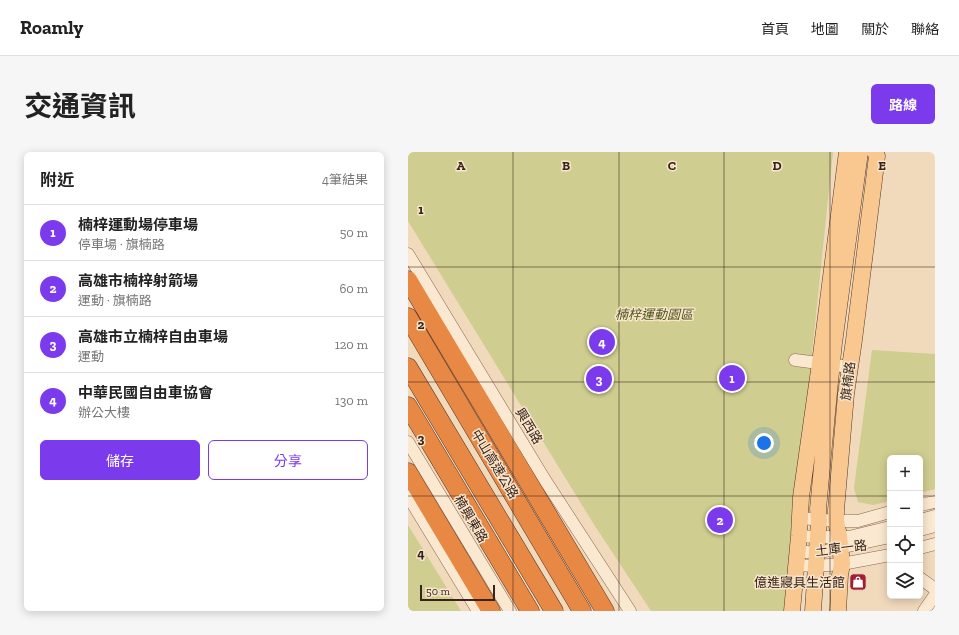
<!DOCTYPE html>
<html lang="zh-TW">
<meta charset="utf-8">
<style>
:root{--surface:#fff;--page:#f6f6f6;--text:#222;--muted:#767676;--line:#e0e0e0;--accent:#7c3aed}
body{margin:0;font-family:"Zilla Slab","Noto Sans TC",serif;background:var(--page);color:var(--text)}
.controls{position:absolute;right:12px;bottom:12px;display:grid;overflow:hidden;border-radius:6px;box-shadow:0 2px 10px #0003}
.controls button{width:36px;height:36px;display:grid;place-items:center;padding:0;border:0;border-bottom:1px solid var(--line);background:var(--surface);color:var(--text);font:20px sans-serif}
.scale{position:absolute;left:12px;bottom:10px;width:75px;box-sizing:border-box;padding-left:4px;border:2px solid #38241a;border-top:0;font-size:11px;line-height:14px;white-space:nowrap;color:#38241a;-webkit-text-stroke:3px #f8e5cc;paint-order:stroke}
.you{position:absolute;left:356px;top:291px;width:14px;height:14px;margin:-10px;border:3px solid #fff;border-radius:50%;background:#1a73e8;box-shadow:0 0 0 6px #1a73e833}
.badge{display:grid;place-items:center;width:26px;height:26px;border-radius:50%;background:var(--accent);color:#fff;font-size:13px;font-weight:700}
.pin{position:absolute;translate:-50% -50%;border:2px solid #fff;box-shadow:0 1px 4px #0006}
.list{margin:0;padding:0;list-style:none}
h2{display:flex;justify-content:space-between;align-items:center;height:52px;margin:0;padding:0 16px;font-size:17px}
h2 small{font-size:13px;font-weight:400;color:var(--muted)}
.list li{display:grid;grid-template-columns:26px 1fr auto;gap:12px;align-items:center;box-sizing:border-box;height:56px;padding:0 16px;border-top:1px solid var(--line)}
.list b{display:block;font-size:15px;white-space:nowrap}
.list p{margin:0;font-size:13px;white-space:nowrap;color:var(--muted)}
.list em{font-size:13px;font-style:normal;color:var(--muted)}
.actions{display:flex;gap:8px;padding:12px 16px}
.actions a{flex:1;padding:9px 0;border:1px solid var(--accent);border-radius:6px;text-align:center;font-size:14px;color:var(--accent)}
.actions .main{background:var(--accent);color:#fff}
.icon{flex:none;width:22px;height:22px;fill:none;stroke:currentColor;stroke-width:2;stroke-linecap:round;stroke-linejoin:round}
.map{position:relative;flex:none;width:527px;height:459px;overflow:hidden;border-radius:6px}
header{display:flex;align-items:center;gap:24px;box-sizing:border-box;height:56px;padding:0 20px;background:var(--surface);border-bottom:1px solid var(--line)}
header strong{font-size:19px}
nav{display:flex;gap:22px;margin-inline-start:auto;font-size:14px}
.intro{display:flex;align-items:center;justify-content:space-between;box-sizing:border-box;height:96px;padding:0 24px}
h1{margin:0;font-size:28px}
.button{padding:10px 18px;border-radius:6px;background:var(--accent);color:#fff;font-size:14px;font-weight:700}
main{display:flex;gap:24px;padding:0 24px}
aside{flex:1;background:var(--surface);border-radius:6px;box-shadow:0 2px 10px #0003}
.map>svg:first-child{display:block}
.green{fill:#cfcd90}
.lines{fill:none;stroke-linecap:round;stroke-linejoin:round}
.minor-casing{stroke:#8a6954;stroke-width:13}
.major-casing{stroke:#573829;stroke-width:17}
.highway-casing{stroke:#573829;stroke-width:19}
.minor{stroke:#fbe8d0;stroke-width:12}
.major{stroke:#f8c890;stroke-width:16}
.highway{stroke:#e88845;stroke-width:18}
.grid{fill:none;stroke:#38241a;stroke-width:1;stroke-opacity:0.55}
.labels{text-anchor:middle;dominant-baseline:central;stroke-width:3;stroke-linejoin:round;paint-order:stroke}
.park-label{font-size:13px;font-style:italic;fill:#50561f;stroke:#f8e5cc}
.street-label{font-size:13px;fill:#38241a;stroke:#f8e5cc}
.poi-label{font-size:13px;fill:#38241a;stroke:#f8e5cc;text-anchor:end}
.grid-label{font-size:13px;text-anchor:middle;font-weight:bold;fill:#38241a;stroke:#f8e5cc;stroke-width:3;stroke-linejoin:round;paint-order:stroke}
</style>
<header>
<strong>Roamly</strong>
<nav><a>首頁</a><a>地圖</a><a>關於</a><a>聯絡</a></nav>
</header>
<div class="intro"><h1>交通資訊</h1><a class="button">路線</a></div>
<main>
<aside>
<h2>附近<small>4筆結果</small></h2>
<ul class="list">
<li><span class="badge">1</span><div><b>楠梓運動場停車場</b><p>停車場 · 旗楠路</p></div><em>50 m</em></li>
<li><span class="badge">2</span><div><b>高雄市楠梓射箭場</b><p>運動 · 旗楠路</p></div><em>60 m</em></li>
<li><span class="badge">3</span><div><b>高雄市立楠梓自由車場</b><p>運動</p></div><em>120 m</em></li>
<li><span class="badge">4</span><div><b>中華民國自由車協會</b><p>辦公大樓</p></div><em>130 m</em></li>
</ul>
<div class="actions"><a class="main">儲存</a><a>分享</a></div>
</aside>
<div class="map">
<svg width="527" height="459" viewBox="0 0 527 459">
<rect width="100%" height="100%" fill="#f1d9bc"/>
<path class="green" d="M0,0h425l-48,459h-134l-58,-88 -185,-302z
M464,198l63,4v135l-15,4v-35h-30v43l-17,4 -15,-3 -4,-14z
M0,373l53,86h-53z"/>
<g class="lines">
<defs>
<path id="minor" d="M0,102l137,226 85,131
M387,208l55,7
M0,290l102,169
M0,344l70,115
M512,353l15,-3
M392,366l36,3h22l32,-9
M512,368l15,-4
M512,378l15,-4
M391,384l18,1h32l41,-10
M512,396l15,-4
M389,399l19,2 74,-16
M388,413l20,1 26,-2 48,-9
M512,426l15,11
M516,459l11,-16"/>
<path id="major" d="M384,459l7,-75 2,-39 19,-134 27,-211
M405,459l6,-91 -1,-11 11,-117 5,-49 26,-191
M430,459l2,-36 2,-11 -3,-28 -3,-15v-11l10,-116 8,-54 23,-184 -2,-4"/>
<path id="highway" d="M0,128l197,331
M0,165l174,294
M0,215l146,244
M0,254l122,205
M0,320l83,139"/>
</defs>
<use href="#minor" class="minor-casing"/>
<use href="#major" class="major-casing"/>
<use href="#highway" class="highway-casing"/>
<use href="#minor" class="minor"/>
<use href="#major" class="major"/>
<use href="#highway" class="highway"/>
</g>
<path class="grid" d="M105,0v459M211,0v459M316,0v459M422,0v459M0,115h527M0,230h527M0,344h482M512,344h15"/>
<defs>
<symbol id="shop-square" viewBox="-11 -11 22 22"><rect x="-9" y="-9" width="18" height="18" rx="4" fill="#9d2033" stroke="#f8e5cc"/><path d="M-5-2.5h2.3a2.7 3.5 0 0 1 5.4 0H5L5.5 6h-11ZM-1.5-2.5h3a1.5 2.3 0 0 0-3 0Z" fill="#fff"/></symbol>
</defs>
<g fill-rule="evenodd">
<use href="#shop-square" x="440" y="420" width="20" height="20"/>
</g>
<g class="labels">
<g class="park-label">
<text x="246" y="162">楠梓運動園區</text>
</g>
<g class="street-label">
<text transform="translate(440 229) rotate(-83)">旗楠路</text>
<text transform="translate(121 274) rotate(59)">興西路</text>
<text transform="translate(87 312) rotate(59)">中山高速公路</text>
<text transform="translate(63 367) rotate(59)">楠興東路</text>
<text transform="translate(433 396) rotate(-7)">土庫一路</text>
</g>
<g class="poi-label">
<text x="437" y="430">億進寢具生活館</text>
</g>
</g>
<g class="grid-label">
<text x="53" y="18">A</text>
<text x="158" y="18">B</text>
<text x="264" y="18">C</text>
<text x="369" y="18">D</text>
<text x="474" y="18">E</text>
<text x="13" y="62">1</text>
<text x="13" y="177">2</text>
<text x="13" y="291">3</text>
<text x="13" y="406">4</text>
</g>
</svg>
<div class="controls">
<button>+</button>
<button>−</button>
<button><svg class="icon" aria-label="locate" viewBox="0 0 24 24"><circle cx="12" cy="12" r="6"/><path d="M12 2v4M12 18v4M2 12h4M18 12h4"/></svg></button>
<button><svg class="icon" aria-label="layers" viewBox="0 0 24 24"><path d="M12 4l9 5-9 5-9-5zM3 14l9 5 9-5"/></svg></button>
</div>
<div class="scale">50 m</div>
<div class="you"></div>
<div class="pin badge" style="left:324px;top:226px">1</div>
<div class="pin badge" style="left:312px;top:368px">2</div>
<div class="pin badge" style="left:191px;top:227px">3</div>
<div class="pin badge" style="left:194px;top:190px">4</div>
</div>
</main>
